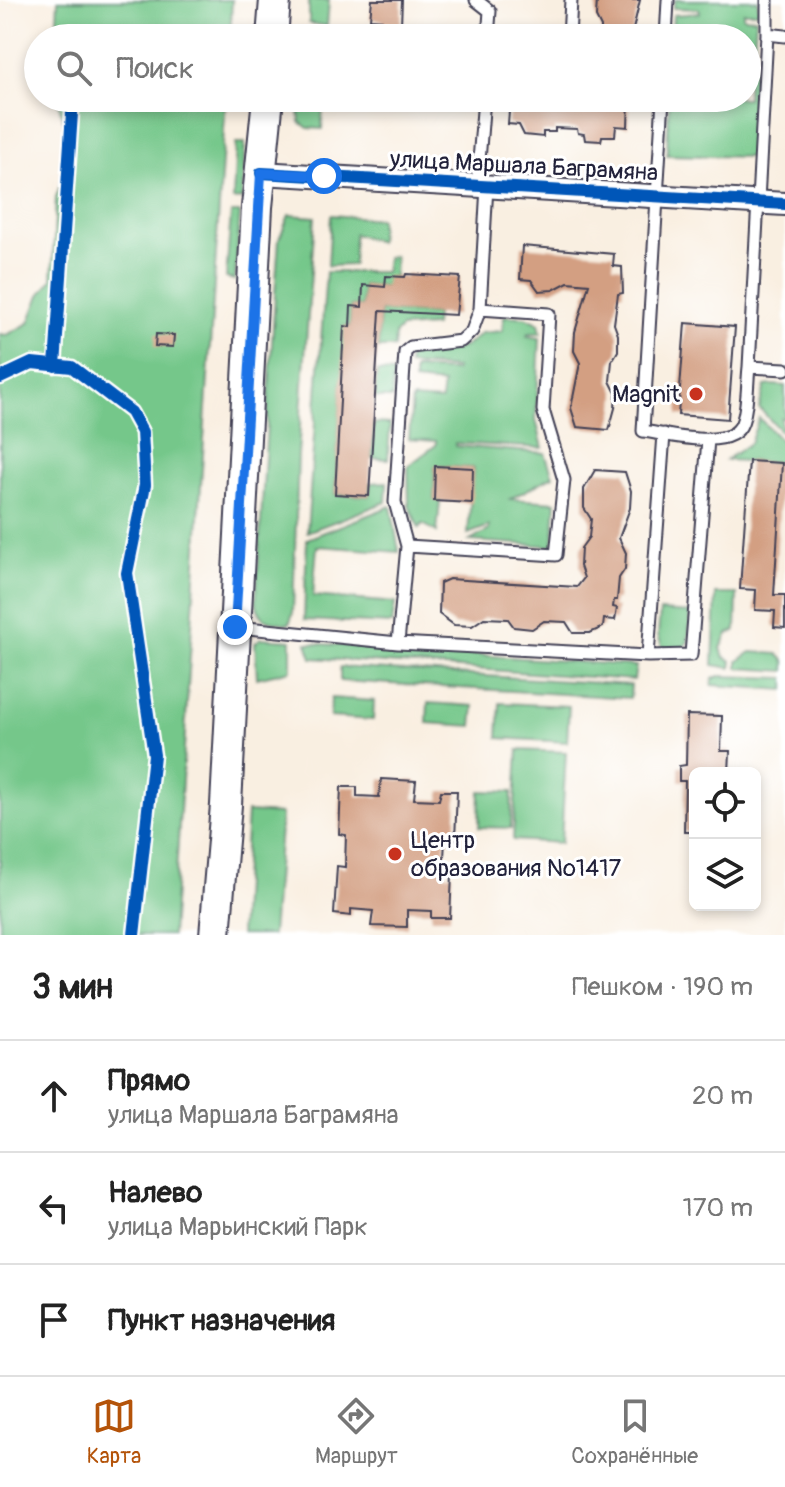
<!DOCTYPE html>
<html lang="ru">
<meta charset="utf-8">
<style>
:root{--surface:#fff;--page:#f2f2f2;--text:#222;--muted:#767676;--line:#e0e0e0;--accent:#b45309}
body{margin:0;font-family:Pangolin,sans-serif;background:var(--page);color:var(--text)}
.controls{position:absolute;right:24px;bottom:24px;display:grid;overflow:hidden;border-radius:12px;box-shadow:0 4px 12px #0003}
.controls button{width:72px;height:72px;display:grid;place-items:center;padding:0;border:0;border-bottom:2px solid var(--line);background:var(--surface);color:var(--text);font:40px sans-serif}
.stop{position:absolute;width:24px;height:24px;margin:-18px;border:6px solid #1a73e8;border-radius:50%;background:#fff}
.stop.end{background:#1a73e8;border-color:#fff;box-shadow:0 2px 8px #0008}
.list{margin:0;padding:0;list-style:none}
h2{display:flex;justify-content:space-between;align-items:center;height:104px;margin:0;padding:0 32px;font-size:34px}
h2 small{font-size:26px;font-weight:400;color:var(--muted)}
.list li{display:grid;grid-template-columns:52px 1fr auto;gap:24px;align-items:center;box-sizing:border-box;height:112px;padding:0 32px;border-top:2px solid var(--line)}
.list b{display:block;font-size:30px;white-space:nowrap}
.list p{margin:0;font-size:26px;white-space:nowrap;color:var(--muted)}
.list em{font-size:26px;font-style:normal;color:var(--muted)}
.icon{flex:none;width:44px;height:44px;fill:none;stroke:currentColor;stroke-width:2;stroke-linecap:round;stroke-linejoin:round}
.map{position:relative;flex:none;width:785px;height:935px;overflow:hidden}
.search{position:absolute;background:var(--surface);box-shadow:0 4px 12px #0003;left:24px;right:24px;top:24px;height:88px;display:flex;align-items:center;gap:20px;box-sizing:border-box;padding:0 28px;border-radius:44px;color:var(--muted);font-size:30px}
.sheet{height:440px;background:var(--surface)}
nav{display:flex;justify-content:space-around;align-items:center;box-sizing:border-box;height:112px;border-top:2px solid var(--line);background:var(--surface);font-size:22px;color:var(--muted)}
nav a{display:grid;justify-items:center;gap:4px}
nav .on{color:var(--accent)}
.map>svg:first-child{display:block}
.green{fill:#75c78a;stroke:#4c7462;stroke-width:2}
.building{fill:#d39f82}
.lines{fill:none;stroke-linecap:round;stroke-linejoin:round}
.lane-casing{stroke:#424154;stroke-width:15}
.street-casing{stroke:#424154;stroke-width:26}
.secondary-casing{stroke:#424154;stroke-width:34}
.lane{stroke:#fff;stroke-width:11}
.street{stroke:#fff;stroke-width:22}
.secondary{stroke:#fff;stroke-width:30}
.cycleway-casing{stroke:#fff;stroke-width:17}
.cycleway{stroke:#0057b8;stroke-width:12}
.route{stroke:#1a73e8;stroke-width:10}
.poi-dot{fill:#c8321e;stroke:#fff;stroke-width:3}
.labels{text-anchor:middle;dominant-baseline:central;stroke-width:6;stroke-linejoin:round;paint-order:stroke}
.street-label{font-size:24px;fill:#22223b;stroke:#fff}
.poi-label{font-size:24px;fill:#22223b;stroke:#fff;text-anchor:end}
</style>
<div class="map">
<svg width="785" height="935" viewBox="0 0 785 935">
<rect width="100%" height="100%" fill="#fff"/>
<filter id="ink" filterUnits="userSpaceOnUse"><feTurbulence type="fractalNoise" baseFrequency=".0125" numOctaves="2"/><feDisplacementMap in="SourceGraphic" scale="16" xChannelSelector="R" yChannelSelector="G"/><feConvolveMatrix kernelMatrix="1 2 1 2 8 2 1 2 1" color-interpolation-filters="sRGB"/></filter>
<filter id="wash" filterUnits="userSpaceOnUse"><feTurbulence type="fractalNoise" baseFrequency=".006" numOctaves="4" result="noise"/><feDisplacementMap in="SourceGraphic" scale="32" xChannelSelector="R" yChannelSelector="G"/><feGaussianBlur stdDeviation="1.8" result="paint"/><feColorMatrix in="noise" values="0 0 0 0 0 0 0 0 0 0 0 0 0 0 0 0 0 1.4 0 .05"/><feComposite in="paint" operator="in"/></filter>
<g filter="url(#wash)">
<rect width="100%" height="100%" fill="#f9efe1"/>
<path class="green" d="M58,0h174l-2,38h-174z
M309,0h20l-2,26 -18,-3z
M675,0h83v12h-15v5l13,1 -2,34 -7,-1v-13h-75l1,-23 27,-2 -1,-4 -26,-1z
M747,56l7,1 -3,100 -84,-2 2,-57h78z
M57,98h169l-54,837h-172v-601l7,1 22,-12 11,-28 12,-15 4,-83 12,-34 -2,-34z
M298,98h25l-1,31 -14,-1 -8,-6z
M236,143h9l-3,56 -9,1z
M231,213h9l-5,67 -9,-2z
M289,215l26,2 -17,238 -5,158 -4,11c-19,-3 -30,-2 -33,-23l19,-306 4,-56z
M331,215l49,4 -1,23 -25,-8 -1,31 -25,1z
M395,256l-1,21 -9,10 -22,-2 -1,22 -11,-1 -1,21 -5,-1 -10,168 34,2 1,-13 17,-1 -1,20 -79,30 19,-260h59l2,-14z
M380,311l56,3 -1,12 -34,2 -6,6 -1,14h-16z
M504,316l21,1 14,6 2,10h-13l-1,3 13,2 -4,82 7,28 -88,-5v3l90,7 8,23 -43,23 46,3 -3,44 -83,-5 19,-11v-4l-21,8 5,-66 -38,-2 -1,34 6,1 -3,31 -14,-8 -4,4 -10,-22 -1,-40 28,-21v-4l-27,-2 3,-40 29,2 2,-17 -29,-3v-12l41,2 1,-3 -48,-3 1,-7 6,-4 39,-4 12,-4 15,-13 21,-2z
M377,372l16,1 -1,25h-17z
M773,385l12,1v32h-4v8l4,1v9l-26,-28 6,-22z
M759,418l26,27v36h-4l1,-18 -56,-3 24,-17z
M374,423l16,1 -2,35 -16,-1z
M391,506l8,46 -82,-6 -4,50 82,7 -3,21 -88,-4 3,-81z
M716,594h21l-1,37 -8,3 -7,14 3,9 8,4 -1,7 -18,-3z
M660,611l31,2 -3,29 -4,5h-22l-4,-12z
M261,638l30,2v30l-34,8 -2,-35z
M307,643l329,23 -2,14 -322,-22z
M751,652l27,2 7,7v10l-47,-3v-7z
M340,667l291,18 -1,13 -290,-17z
M719,676l66,2v12l-73,-5 1,-6z
M331,698l43,3 -1,19 -43,-3z
M428,703l46,3 -2,20 -45,-3z
M500,703l69,3 -2,36 -69,-4z
M518,750l48,2 -5,91 -48,-3z
M480,791l32,1 -1,36 -32,-1z
M247,812l34,2 -9,121h-32z"/>
<g id="blocks">
<path class="building" d="M372,0h30l-1,25 75,5 -1,8h-94l1,-18 -12,-1z
M597,0h43l-9,38h-30v-11l-5,-10z
M510,98h119l-1,29 -12,-1 -1,10h-13l-1,5 -16,-1 -1,-6 -6,-1 -1,-4 -22,-1v4h-12v5l-19,-2 -5,-10 -11,-1z
M522,246l92,8 -1,12 9,1 1,26 -5,1 -4,30 4,11v16l-6,10 -2,20 6,12 -1,15 -6,22 -32,-3 -6,-19 9,-45 -6,-12 1,-19 14,-48 -21,-2 -15,8 -14,1 -8,-11 -11,-1z
M406,274l54,3 -4,38 -76,-4 -11,185 -34,-2 9,-168 6,1 1,-21 11,1 1,-22 22,2 1,-11 19,1z
M685,323l50,4 -7,92 -50,-4z
M156,334l18,1 -1,12 -18,-1z
M749,461l33,2 -8,132h11v33l-11,-1 1,-16 -20,-1 1,-20 -16,-1z
M435,466l38,2 -1,35 -38,-2z
M595,470l30,2 6,19 -1,17 -11,30 7,15 -1,16 -6,9 -2,22h-3l-1,7 4,1 -2,12 -11,-1 -1,8 -13,6h-17l-7,-11 -22,-1 -12,8 -18,-2 -6,-8 -24,-1 -12,8 -18,-1 -15,-11 1,-31 9,-4 128,8 7,-9 -4,-12 1,-18 8,-11 2,-18 -7,-11v-19z
M687,715l35,1 -1,35h9l-1,22h-34v59h-11l1,-51h-6v-15l7,-1z
M381,779l35,2 -2,18 25,1 2,-9h16l-2,49 -10,1 -2,34 9,-1 -2,44h-19v-7l-24,-1v17l-36,-1 2,-15 -22,-2v7l-17,-2 3,-48 8,1 1,-32 -7,-1 2,-47h16v9l22,1z"/>
</g>
</g>
<g filter="url(#ink)">
<use href="#blocks" fill-opacity="0" stroke="#424154" stroke-width="2"/>
<g class="lines">
<defs>
<path id="lane" d="M476,0l14,11 -2,27
M767,0v34
M785,36l-18,-2 -18,333 36,2
M569,38l2,-38
M666,38l2,-38
M663,98l-20,333c24,3 89,21 99,-8 6,-16 5,-39 7,-56
M477,186l7,-88
M664,434l-16,222 43,-1 17,-216
M407,546l149,9 8,-75 -21,-70 6,-96 -69,-5
M238,627l160,16 250,13
M398,643l9,-97 -12,-44 10,-150 6,-5 50,-6 11,-10 8,-22 7,-123"/>
<path id="street" d="M261,173l524,31"/>
<path id="secondary" d="M272,38l3,-38
M215,935l11,-130 31,-598 11,-109"/>
</defs>
<use href="#lane" class="lane-casing"/>
<use href="#street" class="street-casing"/>
<use href="#secondary" class="secondary-casing"/>
<use href="#lane" class="lane"/>
<use href="#street" class="street"/>
<use href="#secondary" class="secondary"/>
<defs>
<path id="cycleway" d="M261,173l524,31
M55,366l18,-268
M0,378l32,-15 40,4 59,45 11,20 3,53 -18,88 27,182 -20,180"/>
</defs>
<use href="#cycleway" class="cycleway-casing"/>
<use href="#cycleway" class="cycleway"/>
</g>
</g>
<g class="lines" filter="url(#ink)">
<path class="route" d="M235,627l26,-454 63,3"/>
</g>
<g class="poi-dot">
<circle cx="696" cy="394" r="8"/>
<circle cx="395" cy="854" r="8"/>
</g>
<g class="labels">
<g class="street-label">
<text transform="translate(524 166) rotate(3)">улица Маршала Баграмяна</text>
</g>
<g class="poi-label">
<text x="680" y="394">Magnit</text>
<text x="411" y="840" text-anchor="start">Центр<tspan x="411" dy="28">образования №1417</tspan></text>
</g>
</g>
</svg>
<div class="controls">
<button><svg class="icon" aria-label="locate" viewBox="0 0 24 24"><circle cx="12" cy="12" r="6"/><path d="M12 2v4M12 18v4M2 12h4M18 12h4"/></svg></button>
<button><svg class="icon" aria-label="layers" viewBox="0 0 24 24"><path d="M12 4l9 5-9 5-9-5zM3 14l9 5 9-5"/></svg></button>
</div>
<div class="stop" style="left:324px;top:176px"></div>
<div class="stop end" style="left:235px;top:627px"></div>
<div class="search"><svg class="icon" aria-label="search" viewBox="0 0 24 24"><circle cx="10" cy="10" r="6"/><path d="M15 15l6 6"/></svg>Поиск</div>
</div>
<section class="sheet">
<h2>3 мин<small>Пешком · 190 m</small></h2>
<ul class="list">
<li><svg class="icon" aria-label="ahead" viewBox="0 0 24 24"><path d="M12 20V5M6 11l6-6 6 6"/></svg><div><b>Прямо</b><p>улица Маршала Баграмяна</p></div><em>20 m</em></li>
<li><svg class="icon" aria-label="left" viewBox="0 0 24 24"><path d="M17 20v-9H6M10 6l-5 5 5 5"/></svg><div><b>Налево</b><p>улица Марьинский Парк</p></div><em>170 m</em></li>
<li><svg class="icon" aria-label="arrive" viewBox="0 0 24 24"><path d="M6 21V4h12l-3 4 3 4H6"/></svg><div><b>Пункт назначения</b></div></li>
</ul>
</section>
<nav>
<a class="on"><svg class="icon" aria-label="map" viewBox="0 0 24 24"><path d="M3 6l6-2 6 2 6-2v14l-6 2-6-2-6 2zM9 4v14M15 6v14"/></svg>Карта</a>
<a><svg class="icon" aria-label="directions" viewBox="0 0 24 24"><path d="M12 3l9 9-9 9-9-9zM9 14v-3h6M13 9l2 2-2 2"/></svg>Маршрут</a>
<a><svg class="icon" aria-label="saved" viewBox="0 0 24 24"><path d="M7 4h10v16l-5-4-5 4z"/></svg>Сохранённые</a>
</nav>
